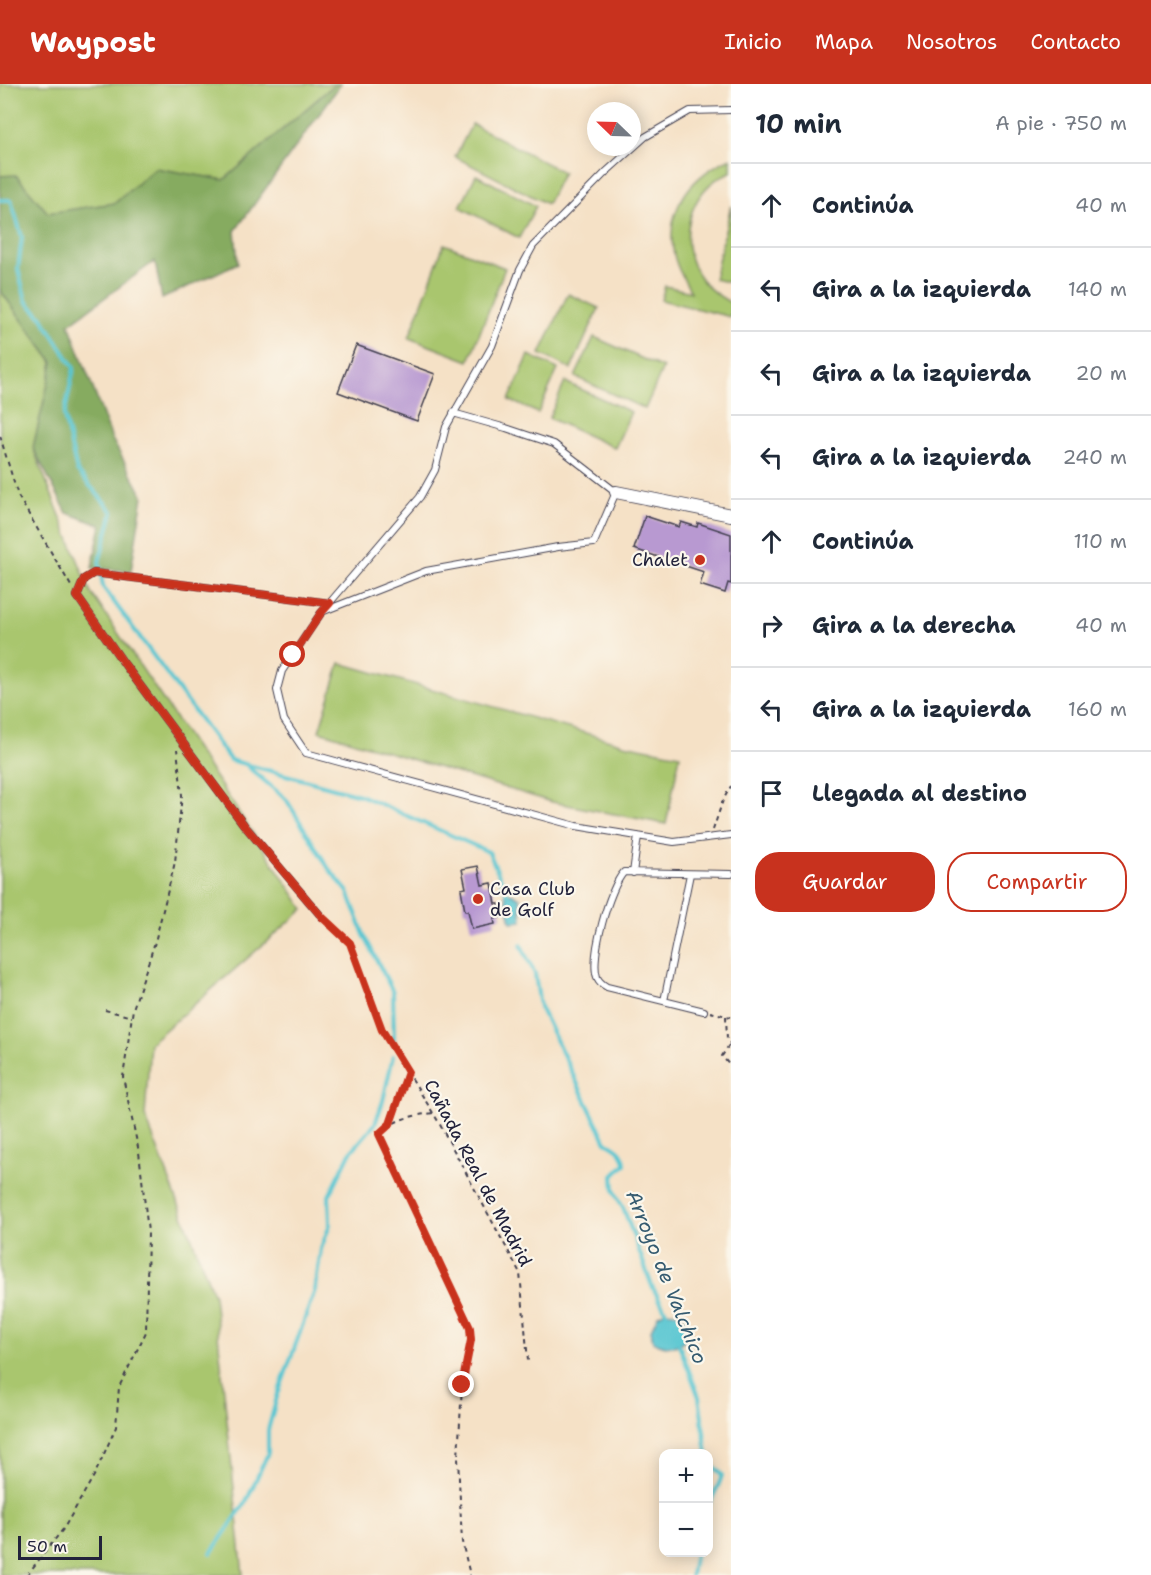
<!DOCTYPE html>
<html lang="es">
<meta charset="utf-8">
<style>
:root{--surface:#fff;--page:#f6f6f7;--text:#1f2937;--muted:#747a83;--line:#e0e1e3;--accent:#c8321e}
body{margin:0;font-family:"Shantell Sans",sans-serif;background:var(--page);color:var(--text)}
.controls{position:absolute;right:18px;bottom:18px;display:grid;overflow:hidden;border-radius:12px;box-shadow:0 3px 15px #0003}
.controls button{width:54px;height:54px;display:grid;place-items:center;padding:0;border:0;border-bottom:2px solid var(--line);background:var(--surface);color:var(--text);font:30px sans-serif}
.compass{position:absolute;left:587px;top:18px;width:54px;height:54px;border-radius:50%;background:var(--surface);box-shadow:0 3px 15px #0003;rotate:293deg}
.scale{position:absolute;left:18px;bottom:15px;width:84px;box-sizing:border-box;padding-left:6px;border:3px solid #22223b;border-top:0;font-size:16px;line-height:21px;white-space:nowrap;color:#22223b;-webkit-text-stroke:4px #fbf7ec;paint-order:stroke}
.stop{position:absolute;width:18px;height:18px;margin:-14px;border:4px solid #c8321e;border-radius:50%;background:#fff}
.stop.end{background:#c8321e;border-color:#fff;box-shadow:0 2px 6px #0008}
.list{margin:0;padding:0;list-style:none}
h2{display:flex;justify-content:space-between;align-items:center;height:78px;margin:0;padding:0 24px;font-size:26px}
h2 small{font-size:20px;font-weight:400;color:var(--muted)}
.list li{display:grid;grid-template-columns:39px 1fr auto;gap:18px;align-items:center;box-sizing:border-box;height:84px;padding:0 24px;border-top:2px solid var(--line)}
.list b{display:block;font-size:22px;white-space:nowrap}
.list em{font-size:20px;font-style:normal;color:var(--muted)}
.actions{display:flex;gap:12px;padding:18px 24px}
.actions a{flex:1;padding:14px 0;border:2px solid var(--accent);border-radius:24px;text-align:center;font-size:21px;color:var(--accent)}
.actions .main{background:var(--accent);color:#fff}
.icon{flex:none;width:33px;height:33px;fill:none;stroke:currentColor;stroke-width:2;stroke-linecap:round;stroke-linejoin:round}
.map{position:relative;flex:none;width:731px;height:1491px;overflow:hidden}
header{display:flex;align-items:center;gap:36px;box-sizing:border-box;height:84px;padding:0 30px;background:var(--accent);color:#fff}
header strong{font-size:28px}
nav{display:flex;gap:33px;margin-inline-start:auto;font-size:21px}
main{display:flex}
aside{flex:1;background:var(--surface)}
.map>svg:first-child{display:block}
.green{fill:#a9c66e;stroke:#667454;stroke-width:1.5}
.forest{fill:#86ab61;stroke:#54664e;stroke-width:1.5}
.water{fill:#59c6d1;stroke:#3e7486;stroke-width:1.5}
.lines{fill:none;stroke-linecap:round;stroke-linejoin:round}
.stream{stroke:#59c6d1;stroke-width:4}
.building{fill:#b899d1}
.service-casing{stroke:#423f50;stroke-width:8}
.minor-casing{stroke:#423f50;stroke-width:14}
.path{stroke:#423f50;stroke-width:2;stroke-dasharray:4.5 4.5;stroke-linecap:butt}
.service{stroke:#fff;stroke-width:6}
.minor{stroke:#fff;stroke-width:12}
.route{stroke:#c8321e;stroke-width:8}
.poi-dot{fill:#c8321e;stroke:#fbf7ec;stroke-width:2}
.labels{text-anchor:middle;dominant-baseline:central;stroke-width:4.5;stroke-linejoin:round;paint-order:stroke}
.poi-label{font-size:18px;fill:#22223b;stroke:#fbf7ec;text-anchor:end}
.street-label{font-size:18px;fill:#22223b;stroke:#fbf7ec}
.water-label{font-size:20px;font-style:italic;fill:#355b70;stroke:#fbf7ec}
</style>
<header>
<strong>Waypost</strong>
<nav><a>Inicio</a><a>Mapa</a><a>Nosotros</a><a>Contacto</a></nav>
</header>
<main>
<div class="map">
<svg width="731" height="1491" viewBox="0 0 731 1491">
<rect width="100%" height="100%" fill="#fbf7ec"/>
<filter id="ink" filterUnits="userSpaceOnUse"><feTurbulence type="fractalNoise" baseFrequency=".0167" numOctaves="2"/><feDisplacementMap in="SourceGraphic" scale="12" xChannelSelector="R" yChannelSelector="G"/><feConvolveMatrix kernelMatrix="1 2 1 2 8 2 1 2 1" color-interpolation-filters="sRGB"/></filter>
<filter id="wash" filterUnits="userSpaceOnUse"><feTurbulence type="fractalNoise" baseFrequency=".008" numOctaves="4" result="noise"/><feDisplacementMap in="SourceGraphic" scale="24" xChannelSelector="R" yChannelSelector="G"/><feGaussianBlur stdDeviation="1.35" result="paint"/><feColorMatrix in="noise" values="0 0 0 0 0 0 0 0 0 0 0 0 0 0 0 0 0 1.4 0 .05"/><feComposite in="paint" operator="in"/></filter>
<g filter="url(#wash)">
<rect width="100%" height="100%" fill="#f5e1c6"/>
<path class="green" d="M0,0h335l-111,96 -69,-12 -40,35 -67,10 -32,-37h-16z
M472,40l91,48 -16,32 -92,-47z
M731,74v14c-43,15 -57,73 -29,108 7,10 19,17 29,23v14l-70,-17 4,-14 26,6c-8,-14 -16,-27 -18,-43 -7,-43 21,-75 58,-91z
M476,91l60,31 -17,32 -59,-31z
M731,121v78l-17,-4z
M444,160l61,24 -36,93 -60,-23z
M0,206l53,72 -20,86 58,145 213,316 -154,134 -5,73 69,180 29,279h-243z
M568,210l31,14 -28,61 -31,-15z
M594,253l69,31 -18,41 -70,-32z
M529,271l29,14 -20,44 -29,-13z
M565,298l66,30 -16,36 -66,-30z
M340,579l284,81 56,11 -14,69 -114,-22 -233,-71z"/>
<path class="forest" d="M335,0h6l-106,147 3,32 -76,36 -7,-38 -86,63 43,115 31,57 -12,75 -39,-3 9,-43 -34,-12 -34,-65 20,-86 -53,-72v-114l16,-1 32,38 67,-10 40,-35 69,12z"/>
<path class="water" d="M511,809l9,5 2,23 -11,1 -6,-28z
M666,1227c38,2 23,51 -13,30l-2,-11 7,-15z"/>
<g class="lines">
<path class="stream" d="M0,116h11l11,37 -4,32 8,32 15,15 33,52 -10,48 13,55 36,41 -14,50 4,25 127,173 130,35 129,57 20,46
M248,683l38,32 43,70 19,23 16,43 29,57 1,48
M521,861l14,29 5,33 66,135c11,6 18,10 19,22l-12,12 1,14 10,20 28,76 16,29
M678,1258l21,55 8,57
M708,1377l14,14c-3,12 -10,21 -14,33
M211,1469l35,-51 22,-49v-23l9,-33 38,-107 6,-41 9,-25 -1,-28 21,-43 25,-29 8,-23 10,-45
M691,1491l4,-23"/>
</g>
<g id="blocks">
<path class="building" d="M356,261l79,29 -18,47 -79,-29z
M645,432l34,11 2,-5 16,5 1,-4 33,11v50l-3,-1 -3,10 -25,-8 4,-13 -70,-23z
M478,782l4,19 10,-2 4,21h3l3,13 -8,2 1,5 -23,5 -4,-18h-3l-4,-22 5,-1 -4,-19z"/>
</g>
</g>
<g filter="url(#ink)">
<use href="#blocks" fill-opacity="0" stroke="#423f50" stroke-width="1.5"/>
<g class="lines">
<defs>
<path id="service" d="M731,26l-41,1 -45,26 -39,35 -73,74 -13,24 -28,76 -46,81 -11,43 -15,27 -99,116 -39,58 -5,19 7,30 22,33 270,73 98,16 57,-7
M324,527l102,-40 132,-24 36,-4 22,-51 -62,-48 -48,-16 -53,-15
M633,789l5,-37
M321,832l-77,-91 -119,-160 -48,-69 7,-17 10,-6 236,30
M664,917l26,-127
M704,927l-97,-24c-5,-3 -8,-5 -10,-10 -7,-20 12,-89 27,-105l107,2"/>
<path id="minor" d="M616,408l115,23"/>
</defs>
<use href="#service" class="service-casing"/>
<use href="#minor" class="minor-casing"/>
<path class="path" d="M0,352l18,60 53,90
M713,746l10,-30 8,-14
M328,838l22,21 32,87 56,91 82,152 8,88
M105,926l27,7
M710,928l21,5
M726,932l1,23 4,6
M729,961l-7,11 9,11
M433,1029c-22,3 -37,5 -54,21l91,194 1,12 -9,45 -4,73 4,84 8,33
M390,1040l18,-51
M27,1491l37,-47 31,-54 21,-47 3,-40 27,-55 2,-100 -9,-80 -16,-75 10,-68 22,-67 20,-80 7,-67 -5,-46"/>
<use href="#service" class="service"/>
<use href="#minor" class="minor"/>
</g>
</g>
<g class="lines" filter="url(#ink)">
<path class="route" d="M293,571l28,-42 9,-10 -236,-30 -10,6 -7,17 48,69 119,160 77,91 29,27 32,87 26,42 -18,52 -11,10 91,194 1,12 -9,45"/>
</g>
<g class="poi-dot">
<circle cx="700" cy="476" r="6"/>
<circle cx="478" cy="815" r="6"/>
</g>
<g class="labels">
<g class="poi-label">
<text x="688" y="476">Chalet</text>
<text x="490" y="805" text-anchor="start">Casa Club<tspan x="490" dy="21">de Golf</tspan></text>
</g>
<g class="street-label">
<text transform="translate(478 1089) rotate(62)">Cañada Real de Madrid</text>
</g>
<g class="water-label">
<text transform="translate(667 1193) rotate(68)">Arroyo de Valchico</text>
</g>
</g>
</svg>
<div class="controls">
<button>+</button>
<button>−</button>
</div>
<svg class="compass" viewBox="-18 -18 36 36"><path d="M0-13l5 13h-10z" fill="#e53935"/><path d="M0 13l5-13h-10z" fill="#747a83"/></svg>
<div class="scale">50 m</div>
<div class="stop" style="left:293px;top:571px"></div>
<div class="stop end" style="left:462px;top:1301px"></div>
</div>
<aside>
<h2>10 min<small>A pie · 750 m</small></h2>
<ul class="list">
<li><svg class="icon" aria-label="ahead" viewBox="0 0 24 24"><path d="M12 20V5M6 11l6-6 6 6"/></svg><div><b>Continúa</b></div><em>40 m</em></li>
<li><svg class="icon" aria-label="left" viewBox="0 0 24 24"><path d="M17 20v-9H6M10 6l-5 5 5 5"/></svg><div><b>Gira a la izquierda</b></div><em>140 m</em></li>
<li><svg class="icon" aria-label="left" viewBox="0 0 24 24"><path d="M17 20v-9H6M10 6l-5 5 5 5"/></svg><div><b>Gira a la izquierda</b></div><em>20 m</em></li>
<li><svg class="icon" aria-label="left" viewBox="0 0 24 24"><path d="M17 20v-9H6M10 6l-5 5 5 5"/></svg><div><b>Gira a la izquierda</b></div><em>240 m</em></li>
<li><svg class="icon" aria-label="ahead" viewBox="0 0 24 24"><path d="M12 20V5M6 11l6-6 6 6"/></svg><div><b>Continúa</b></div><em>110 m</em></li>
<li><svg class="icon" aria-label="right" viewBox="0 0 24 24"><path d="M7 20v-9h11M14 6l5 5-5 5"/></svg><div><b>Gira a la derecha</b></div><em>40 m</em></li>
<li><svg class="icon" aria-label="left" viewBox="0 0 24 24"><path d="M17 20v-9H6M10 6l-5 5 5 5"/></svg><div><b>Gira a la izquierda</b></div><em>160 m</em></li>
<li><svg class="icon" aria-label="arrive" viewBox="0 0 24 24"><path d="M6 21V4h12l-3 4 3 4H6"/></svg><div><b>Llegada al destino</b></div></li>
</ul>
<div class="actions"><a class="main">Guardar</a><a>Compartir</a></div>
</aside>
</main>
